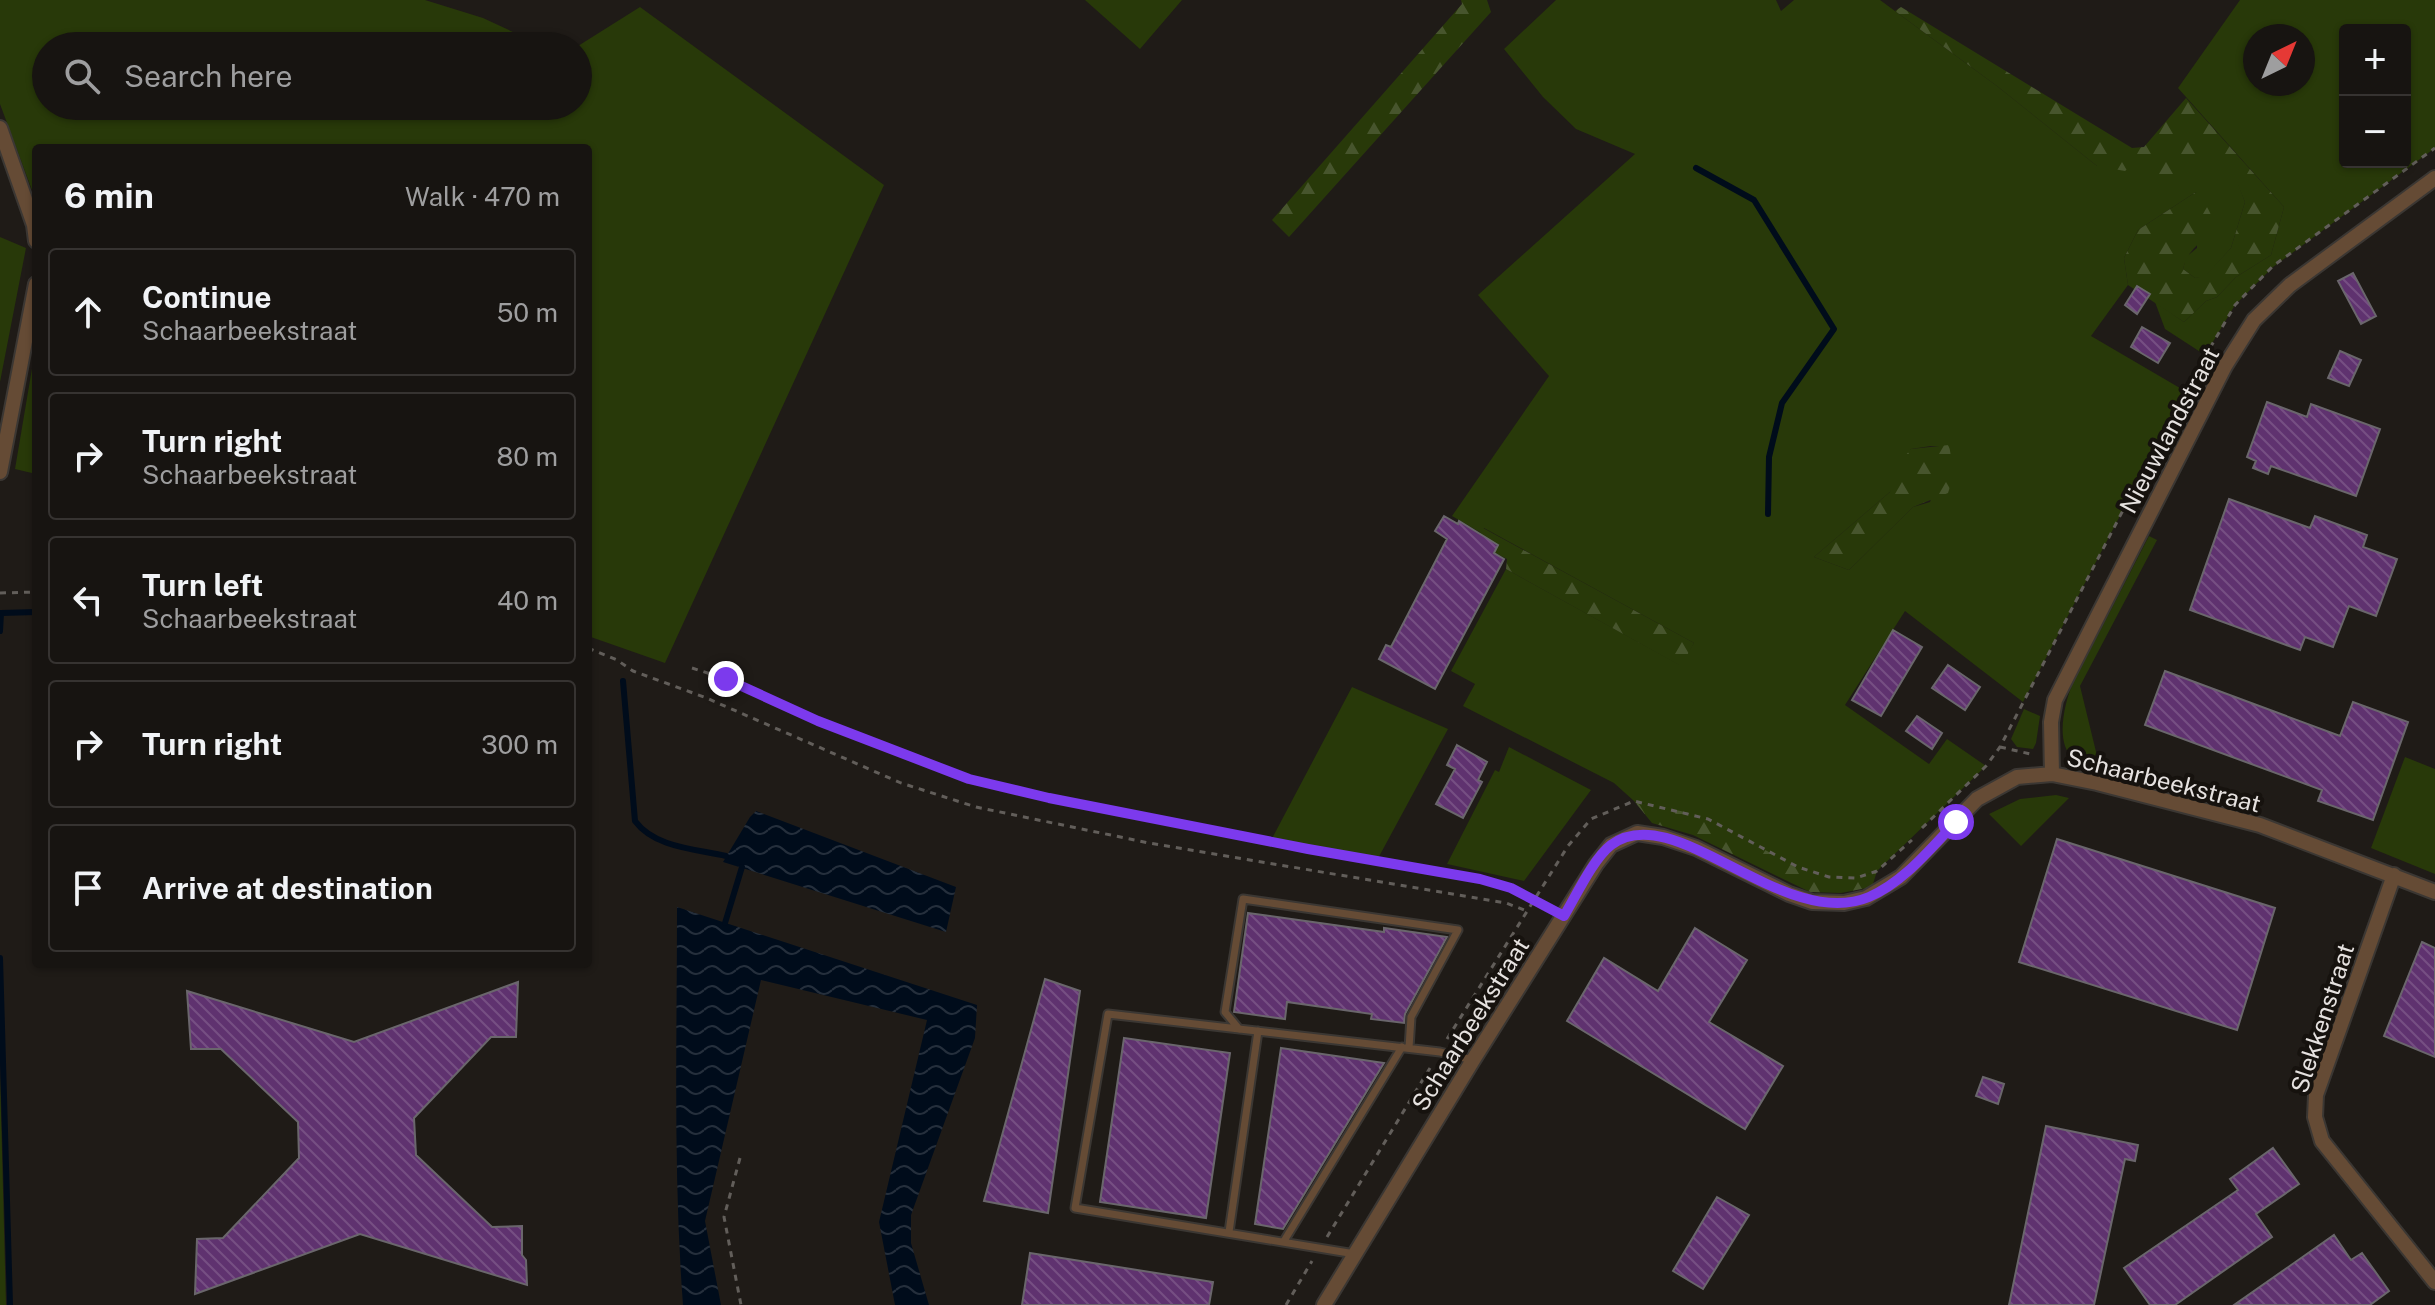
<!DOCTYPE html>
<meta charset="utf-8">
<style>
:root{--surface:#171411;--page:#201d1a;--text:#f1f3f6;--muted:#9e9e9f;--line:#363331}
body{margin:0;font-family:"Public Sans",sans-serif;background:var(--page);color:var(--text)}
.controls{position:absolute;right:24px;top:24px;display:grid;overflow:hidden;border-radius:8px;box-shadow:0 2px 6px #0004}
.controls button{width:72px;height:72px;display:grid;place-items:center;padding:0;border:0;border-bottom:2px solid var(--line);background:var(--surface);color:var(--text);font:40px sans-serif}
.compass{position:absolute;left:2243px;top:24px;width:72px;height:72px;border-radius:50%;background:var(--surface);box-shadow:0 2px 6px #0004;rotate:43deg}
.stop{position:absolute;width:24px;height:24px;margin:-18px;border:6px solid #7c3aed;border-radius:50%;background:#fff}
.stop.end{background:#7c3aed;border-color:#fff;box-shadow:0 2px 8px #0008}
.list{margin:0;padding:0;list-style:none}
h2{display:flex;justify-content:space-between;align-items:center;height:104px;margin:0;padding:0 32px;font-size:34px}
h2 small{font-size:26px;font-weight:400;color:var(--muted)}
.list li{display:grid;grid-template-columns:52px 1fr auto;gap:24px;align-items:center;box-sizing:border-box;height:128px;margin:0 16px 16px;padding:0 16px;border:2px solid var(--line);border-radius:8px}
.list b{display:block;font-size:30px;white-space:nowrap}
.list p{margin:0;font-size:26px;white-space:nowrap;color:var(--muted)}
.list em{font-size:26px;font-style:normal;color:var(--muted)}
.icon{flex:none;width:44px;height:44px;fill:none;stroke:currentColor;stroke-width:2;stroke-linecap:round;stroke-linejoin:round}
.map{position:relative;flex:none;width:2435px;height:1305px;overflow:hidden}
.search{position:absolute;background:var(--surface);box-shadow:0 2px 6px #0004;left:32px;top:32px;width:560px;height:88px;display:flex;align-items:center;gap:20px;box-sizing:border-box;padding:0 28px;border-radius:44px;color:var(--muted);font-size:30px}
.panel{position:absolute;background:var(--surface);box-shadow:0 2px 6px #0004;left:32px;top:144px;width:560px;height:824px;border-radius:8px}
.map>svg:first-child{display:block}
.green{fill:#283909;fill-rule:evenodd}
.forest{fill:url(#forest-firs)}
.water{fill:url(#water-waves)}
.lines{fill:none;stroke-linecap:round;stroke-linejoin:round}
.stream{stroke:#000c1b;stroke-width:6}
.building{fill:url(#building-back-hatch);stroke:#6a666c;stroke-width:2}
.service-casing{stroke:#3b3733;stroke-width:11}
.minor-casing{stroke:#3b3733;stroke-width:18}
.path{stroke:#625e5a;stroke-width:3;stroke-dasharray:6 6;stroke-linecap:butt}
.service{stroke:#654b35;stroke-width:7}
.minor{stroke:#654b35;stroke-width:14}
.route{stroke:#7c3aed;stroke-width:10}
.labels{text-anchor:middle;dominant-baseline:central;stroke-width:8;stroke-linejoin:round;paint-order:stroke}
.street-label{font-size:24px;fill:#e6e2e0;stroke:#16120e}
</style>
<div class="map">
<svg width="2435" height="1305" viewBox="0 0 2435 1305">
<defs>
<pattern id="forest-firs" width="22" height="20" patternUnits="userSpaceOnUse" patternTransform="scale(2)"><rect width="22" height="20" fill="#283909"/><path d="M5 1l3.5 6h-7zM16 11l3.5 6h-7z" fill="#47552d"/></pattern>
<pattern id="water-waves" width="16" height="10" patternUnits="userSpaceOnUse" patternTransform="scale(2)"><rect width="16" height="10" fill="#000c1b"/><path d="M0 5q4-4 8 0t8 0" fill="none" stroke="#252f3c"/></pattern>
<pattern id="building-back-hatch" width="6" height="6" patternUnits="userSpaceOnUse" patternTransform="scale(2)"><rect width="6" height="6" fill="#5f326f"/><path d="M-1 5l2 2M0 0l6 6M5-1l2 2" fill="none" stroke="#764f83"/></pattern>
</defs>
<rect width="100%" height="100%" fill="#1f1b17"/>
<path class="green" d="M0,0h425l58,18 60,28h-497v60h532v-60l62,-39 244,178 -219,478 -77,-27v-488h-552v53l-36,-97z
M1085,0h97l-42,49z
M1556,0h220l5,11 13,-11h86l117,86 100,80 108,-21 30,30 10,27 -14,46 -26,29 -10,1 -12,-9 3,-12 11,-9 -1,-56 -58,38 -14,28 4,27 -37,51 94,55 -162,311 -118,-91 -60,94 84,59 18,-25 39,27 -109,105 -21,7 -27,-1 -31,-10 -127,-56 -37,-10 -20,-18 -151,-77 12,-22 -24,-13 55,-102 174,96 14,-22 -210,-115 -3,5 -29,-17 97,-140 -71,-81 157,-141 -59,-25 -33,-32 -39,-48zM1931,446h18l-19,56 -17,5 -64,63 -35,-13 76,-65 21,-43z
M2240,0h195v148l-162,119 -38,38 -30,50 -40,-26 -10,-27 29,20 22,-21 11,-4 19,-20 35,-22 13,-48 -106,-119zM2345,30h60v132h-60zM2255,36h48v48h-48z
M0,237l26,11 -26,134z
M36,345v129l-21,-5z
M2149,536l8,4 -77,146 19,78c-8,-2 -18,-2 -25,-6 -20,-13 -9,-56 -2,-73z
M1352,687l96,42 -73,135 -107,-18z
M2024,709l16,7 -4,27 -3,6 -16,-2 -6,-8z
M1509,747l82,43 -67,91 -77,-17 48,-94 4,2z
M2405,757l30,12v105l-64,-26z
M2056,795l13,3 -48,48 -32,-32 31,-15z
M0,1074l6,231h-6z"/>
<path class="forest" d="M1461,0h26l4,12 -202,225 -17,-17 190,-216z
M1901,7l231,141 12,-1 42,-49 98,109 -13,48 -35,22 -19,20 -11,4 -22,21 -56,-37 -4,-27 14,-28 58,-38c40,47 -5,41 -13,77l12,9 10,-2 26,-28 14,-46 -11,-27 -29,-29 -38,42 -29,-28 -13,11 -28,-5 -100,-80 -102,-75z
M1949,445l5,29 -6,19 -35,14 -64,63 -35,-13 76,-65 4,-23 17,-20z
M1483,528l211,115 -13,23 -175,-97 1,-10 -32,-16z
M1634,801c25,7 55,9 78,20 53,25 103,71 165,50l-5,16 -31,6 -31,-1 -117,-57 -41,-12z"/>
<path class="water" d="M756,811l200,76 -10,45 -223,-70 27,-45z
M677,907l300,98 -2,33 -64,177v28l18,62h-34l-16,-83 48,-202 -166,-40 -56,241 16,84h-38c-10,-132 -6,-265 -6,-398z"/>
<g class="lines">
<path class="stream" d="M1696,168l58,32 80,129 -52,74 -13,54 -1,57
M0,631l1,-18 35,-1
M623,681l12,140c20,27 61,28 91,35
M725,923l17,-56
M0,958l10,347"/>
</g>
<path class="building" d="M2353,273l23,43 -15,8 -23,-43z
M2137,286l13,8 -13,20 -12,-9z
M2142,327l28,16 -12,20 -27,-16z
M2340,351l21,9 -12,26 -21,-8z
M2267,402l40,15 4,-13 69,25 -24,67 -85,-30 -3,8 -15,-6 3,-7 -9,-4z
M2229,499l81,29 5,-12 52,19 -4,12 34,12 -21,57 -27,-10 -16,41 -28,-10 -5,13 -110,-40z
M1444,516l14,8 1,-3 39,24 -4,8 10,6 -69,130 -56,-30 7,-14 5,2 56,-108 -12,-8z
M1893,630l29,17 -41,69 -29,-16z
M1948,665l32,22 -15,23 -33,-22z
M2165,671l175,65 13,-34 55,20 -35,98 -55,-19 4,-11 -177,-65z
M1917,716l25,17 -10,16 -26,-18z
M1457,745l30,17 -9,18 4,2 -19,36 -27,-14 19,-35 -8,-4z
M2057,839l218,69 -38,122 -218,-68z
M1248,913l136,19v-4l63,9 -42,77 -1,9 -33,-4 1,-5 -85,-12 -2,17 -51,-7z
M1695,928l52,32 -38,62 74,44 -38,63 -178,-108 37,-63 54,33z
M2422,942l13,6v109l-51,-21z
M1045,979l35,12 -32,222 -64,-12z
M518,982l-2,55h-25l-77,81 2,37 76,72 30,-1v29l4,5 1,25 -167,-51 -165,60 2,-55 26,-1 76,-80 -1,-36 -77,-73h-30l-4,-58 167,51z
M1124,1038l106,15 -24,165 -106,-16z
M1281,1048l103,15 -101,166 -28,-5z
M1983,1077l21,7 -6,20 -22,-8z
M2046,1126l92,19 -3,16 -10,-2 -31,146h-85z
M2273,1148l26,36 -43,30 16,23 -97,68h-25l-26,-37 114,-78 -8,-11z
M1717,1197l32,18 -46,74 -30,-18z
M2334,1235l17,25 11,-7 27,38 -19,14h-136z
M1030,1253l183,29 -4,23h-187z"/>
<g class="lines">
<defs>
<path id="service" d="M1239,1029l-14,-17 18,-113 215,31 -47,87 -2,31
M1229,1232l29,-201
M1284,1241l118,-194
M1355,1254l-280,-46 33,-194 332,38 33,8"/>
<path id="minor" d="M0,128l34,97 2,16
M0,472l36,-188
M2052,774l-1,-52 4,-22 170,-334 29,-46 36,-35 145,-107
M2394,875l-78,220 -1,22 7,24 113,141
M1324,1305l149,-245 123,-196 15,-19 26,-12 26,4 33,11 93,46 23,8 32,1 22,-5 35,-21 76,-78 40,-22 35,-3 45,9 163,42 175,67"/>
</defs>
<use href="#service" class="service-casing"/>
<use href="#minor" class="minor-casing"/>
<path class="path" d="M0,593l36,-1
M588,648l29,12 16,11 71,26 197,86 75,24 173,36 357,60 21,8
M692,668l34,11 92,42 151,58 80,19 259,51 172,30 31,9 39,20
M2000,747l35,8
M1922,828l64,-62 14,-19 185,-356 50,-86 38,-39 162,-118
M1447,1039l121,-193 23,-27 43,-18 74,18 90,48 31,10 27,1 21,-7 35,-31
M740,1158l-16,59 17,88
M1327,1237l106,-174
M1286,1305l26,-44"/>
<use href="#service" class="service"/>
<use href="#minor" class="minor"/>
</g>
<g class="lines">
<path class="route" d="M726,679l92,42 151,58 80,19 259,51 172,30 31,9 53,28c12,-20 29,-57 47,-71 63,-48 172,88 258,52 35,-15 61,-48 87,-75"/>
</g>
<g class="labels">
<g class="street-label">
<text transform="translate(2169 430) rotate(-62)">Nieuwlandstraat</text>
<text transform="translate(2164 780) rotate(14)">Schaarbeekstraat</text>
<text transform="translate(2322 1018) rotate(-72)">Slekkenstraat</text>
<text transform="translate(1470 1024) rotate(-58)">Schaarbeekstraat</text>
</g>
</g>
</svg>
<div class="controls">
<button>+</button>
<button>−</button>
</div>
<svg class="compass" viewBox="-18 -18 36 36"><path d="M0-13l5 13h-10z" fill="#e53935"/><path d="M0 13l5-13h-10z" fill="#9e9e9f"/></svg>
<div class="stop" style="left:1956px;top:822px"></div>
<div class="stop end" style="left:726px;top:679px"></div>
<div class="search"><svg class="icon" aria-label="search" viewBox="0 0 24 24"><circle cx="10" cy="10" r="6"/><path d="M15 15l6 6"/></svg>Search here</div>
<section class="panel">
<h2>6 min<small>Walk · 470 m</small></h2>
<ul class="list">
<li><svg class="icon" aria-label="ahead" viewBox="0 0 24 24"><path d="M12 20V5M6 11l6-6 6 6"/></svg><div><b>Continue</b><p>Schaarbeekstraat</p></div><em>50 m</em></li>
<li><svg class="icon" aria-label="right" viewBox="0 0 24 24"><path d="M7 20v-9h11M14 6l5 5-5 5"/></svg><div><b>Turn right</b><p>Schaarbeekstraat</p></div><em>80 m</em></li>
<li><svg class="icon" aria-label="left" viewBox="0 0 24 24"><path d="M17 20v-9H6M10 6l-5 5 5 5"/></svg><div><b>Turn left</b><p>Schaarbeekstraat</p></div><em>40 m</em></li>
<li><svg class="icon" aria-label="right" viewBox="0 0 24 24"><path d="M7 20v-9h11M14 6l5 5-5 5"/></svg><div><b>Turn right</b></div><em>300 m</em></li>
<li><svg class="icon" aria-label="arrive" viewBox="0 0 24 24"><path d="M6 21V4h12l-3 4 3 4H6"/></svg><div><b>Arrive at destination</b></div></li>
</ul>
</section>
</div>
